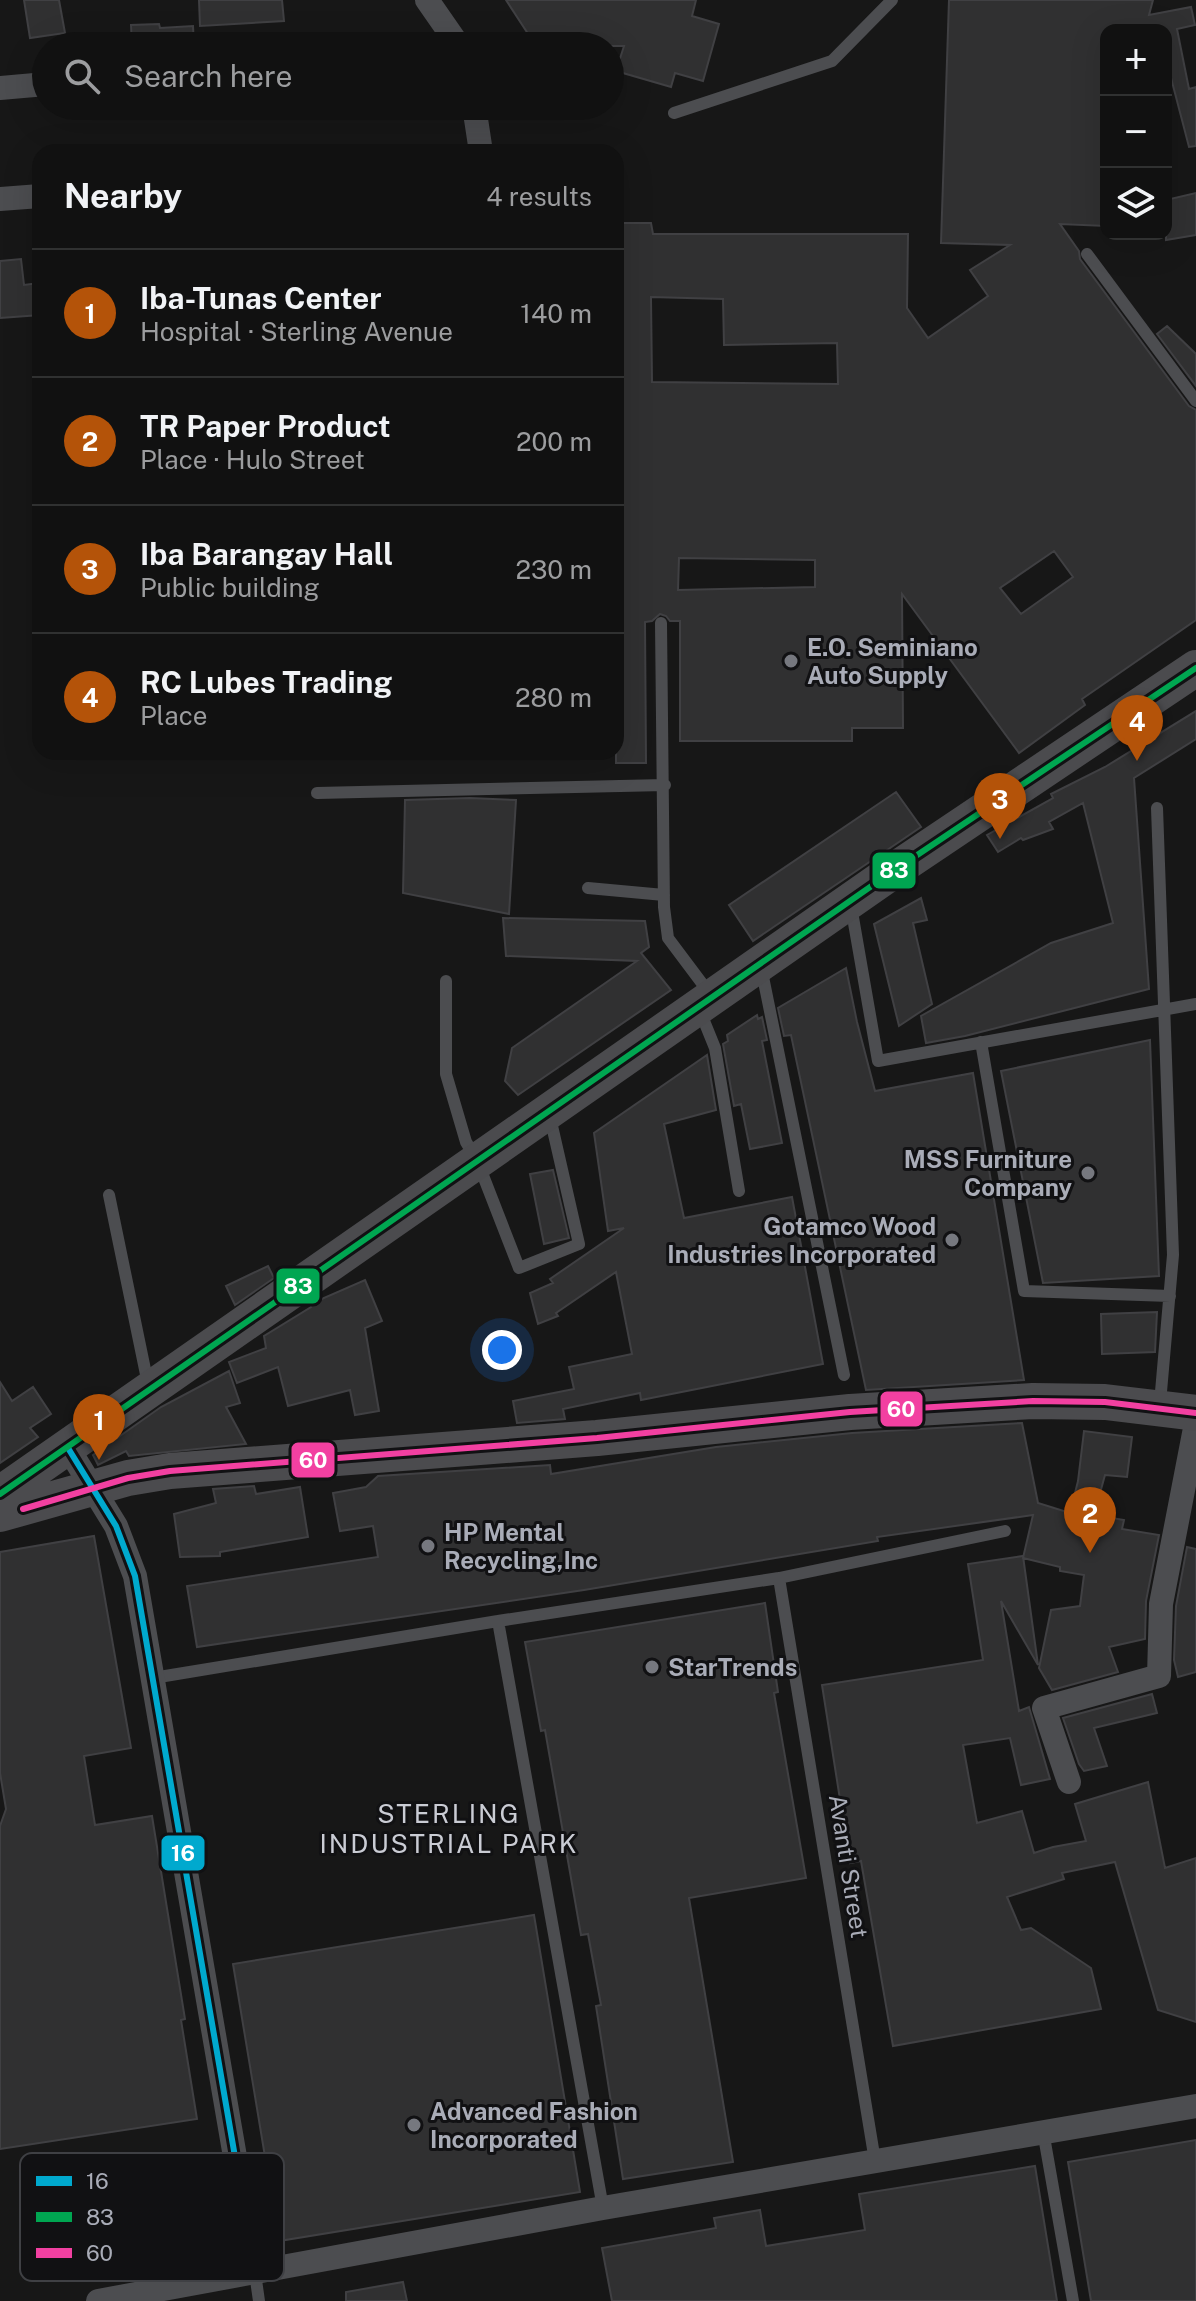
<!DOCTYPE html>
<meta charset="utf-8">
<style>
:root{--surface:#111;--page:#1a1a1a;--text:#f1f3f6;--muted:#9c9d9f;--line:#303131;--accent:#b45309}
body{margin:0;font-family:"Public Sans",sans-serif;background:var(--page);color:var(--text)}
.controls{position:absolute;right:24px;top:24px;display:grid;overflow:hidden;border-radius:16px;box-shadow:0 8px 32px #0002}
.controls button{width:72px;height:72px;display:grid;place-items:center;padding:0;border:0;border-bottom:2px solid var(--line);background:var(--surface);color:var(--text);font:40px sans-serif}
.you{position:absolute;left:502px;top:1350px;width:28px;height:28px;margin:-20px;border:6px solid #fff;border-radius:50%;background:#1a73e8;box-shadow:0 0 0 12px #1a73e833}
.badge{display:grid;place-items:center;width:52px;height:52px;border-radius:50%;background:var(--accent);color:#fff;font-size:26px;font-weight:700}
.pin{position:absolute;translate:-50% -66px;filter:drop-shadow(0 2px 4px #0008)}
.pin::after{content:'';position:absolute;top:42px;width:28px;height:24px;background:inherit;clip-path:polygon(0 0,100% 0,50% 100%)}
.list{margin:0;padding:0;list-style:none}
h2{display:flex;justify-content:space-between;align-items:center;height:104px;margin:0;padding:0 32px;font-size:34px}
h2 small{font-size:26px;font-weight:400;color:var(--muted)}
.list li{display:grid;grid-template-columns:52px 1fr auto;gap:24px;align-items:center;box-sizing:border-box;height:128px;padding:0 32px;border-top:2px solid var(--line)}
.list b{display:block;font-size:30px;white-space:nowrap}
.list p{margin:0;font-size:26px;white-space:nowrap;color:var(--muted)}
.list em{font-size:26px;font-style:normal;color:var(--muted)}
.icon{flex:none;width:44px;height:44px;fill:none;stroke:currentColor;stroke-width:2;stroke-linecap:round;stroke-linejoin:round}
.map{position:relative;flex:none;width:1196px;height:2301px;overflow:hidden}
.search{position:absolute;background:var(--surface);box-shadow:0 8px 32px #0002;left:32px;top:32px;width:592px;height:88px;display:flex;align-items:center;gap:20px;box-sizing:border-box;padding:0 28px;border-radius:44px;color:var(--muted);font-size:30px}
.panel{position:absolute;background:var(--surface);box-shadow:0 8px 32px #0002;left:32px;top:144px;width:592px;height:616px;border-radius:24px}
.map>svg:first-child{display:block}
.building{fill:#303031;stroke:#404043;stroke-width:2;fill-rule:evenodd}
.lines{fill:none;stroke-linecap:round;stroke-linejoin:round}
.lane{stroke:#4c4d50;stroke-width:12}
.street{stroke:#4c4d50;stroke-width:24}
.secondary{stroke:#4b4b4e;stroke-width:36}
.bus-1-casing{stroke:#111113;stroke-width:12}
.bus-2-casing{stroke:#111113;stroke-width:12}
.bus-3-casing{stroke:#111113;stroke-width:12}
.bus-1{stroke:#00a9ce;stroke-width:6}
.bus-2{stroke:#00a651;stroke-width:6}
.bus-3{stroke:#f240a1;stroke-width:6}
.poi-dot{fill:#76787f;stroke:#111113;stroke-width:3}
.labels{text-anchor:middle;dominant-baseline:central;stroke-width:6;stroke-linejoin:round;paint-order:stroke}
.poi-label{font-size:24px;font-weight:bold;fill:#a9acb7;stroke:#111113;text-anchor:start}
.street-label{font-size:24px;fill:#a9acb7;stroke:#111113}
.neighbourhood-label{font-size:26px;letter-spacing:2px;fill:#caccd4;stroke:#111113}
.key{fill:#111113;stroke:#3f4044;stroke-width:2}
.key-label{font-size:22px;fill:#a9acb7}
.line-badge{stroke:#111113;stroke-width:3}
.badge-label{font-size:22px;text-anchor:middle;font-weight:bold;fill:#fff}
</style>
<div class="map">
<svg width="1196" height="2301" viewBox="0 0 1196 2301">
<rect width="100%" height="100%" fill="#171717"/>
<path class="building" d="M24,0h35l6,33 -35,5z
M199,0h83l2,21 -84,5z
M506,0h190l-4,16 27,8 -16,57 -28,-8 -4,14 -55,-16 8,-25h-88z
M949,0h204l-4,15 42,-8 4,18 -18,4 12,60 7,-2v59l-7,1 -19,-73h-4v-44h-60v196l-46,-2 19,27 1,8 109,147 7,4v210l-114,79 3,6 -66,48 -117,-159 1,134h-51v13h-172v-120h-10l-4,-5 -6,-2 -8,7 -7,1 1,141h-30v-540h35l2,11h255l-1,74 21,30 60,-42 -18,-26 40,-25 -69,-2zM651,297l72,2 1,46 113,-2 1,41 -186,-2zM1054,551l19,26 -52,37 -21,-26zM679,558l136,2v27l-137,3z
M159,24l1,4 33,-2 1,20h-62l-1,-21z
M1196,193v42l-30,5v-40z
M21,259l3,26 16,-2v32l-40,3v-57z
M1167,326l29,28v32l-39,-52z
M1196,711v28l-62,39 15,211 -184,47 -39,7 -5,-27 130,-73 62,-20 -30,-120 -34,19 4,7 -30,11 -2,-2 -23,14 -11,-17 66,-37 -2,-4 54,-27z
M896,792l25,35 -168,114 -24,-36z
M470,798l46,2 -7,114 -106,-21 2,-93z
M921,898l6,22 -14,3 19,81 -33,22 -25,-102z
M503,918l142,3 4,26 -8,6 30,37 -153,105 -13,-14 7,-33 125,-87 -131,-5z
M846,968l11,54 18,69 98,-18 51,307 -158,10 -75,-355 -7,1 -6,-28z
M757,1015l1,4 4,-2 5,23 -5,1 20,102 -32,6 -9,-45 -7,2 -11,-62 5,-3 -1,-6z
M1150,1040l9,236 -116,7 -42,-212z
M707,1055l9,55 -52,14 20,94 108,-21 31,167 -182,36 -1,-7 -77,16 2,10 -48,4 -4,-22 61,-12 -5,-22 63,-13 -16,-82 -60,41 2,3 -20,8 -8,-31 23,-10 -3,-4 74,-51 -16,3 -14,-98z
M553,1170l16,68 -25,6 -14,-70z
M268,1266l6,12 -39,27 -9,-19z
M365,1280l17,41 -17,7 14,83 -24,4 -5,-25 -62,16 -10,-39 -41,16 -8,-21 37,-14 -2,-12 47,-29 -1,-3z
M1157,1312l-2,40 -53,2 -1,-40z
M229,1371l11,32 -14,4 20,37 -117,12 -3,-5 -28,14 -5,-10 68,-48z
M0,1382l12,19 21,-14 18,27 -21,14 8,9 -38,26z
M1022,1423l16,80 32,10 8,-32 6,-50 48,6 -5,40 -22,-2 -11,40 30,5 -2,9 37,6 -13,66 -1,38 -36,8 9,25 -66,18 -13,-22 12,-58 29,-4 4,-31 -24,-4v-4l-37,-9 10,-43 -156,22 1,4 -294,49 -387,57 -10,-61 191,-29 -5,-31 -33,5 -7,-38 33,-6 12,-11 172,-11 1,9 165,-27 136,-14z
M254,1486l2,8 44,-7 8,50 -88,15v4l-40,1 -6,-43 42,-11 -3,-14z
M94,1536l37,212 -47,8 11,69 57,-9 33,203 -4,1 16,99 -197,30v-323l6,-17 -6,-36v-221z
M1187,1547l9,2v123l-18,5 -4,-17 2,-54z
M1023,1556l15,109 -37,-64 18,110 10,-4 21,72 -29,6 -11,-47 -47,7 14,78 45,-12 12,42 19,-6 33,-6 -11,-37 73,-22 17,86 31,-10v164l-38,-12 -43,-148 -53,11 2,6 -57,18 14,33 10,-2 60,40 10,41 -208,37 -32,-185 -11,2 -28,-178 161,-25 -15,-96z
M765,1603l13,89 -4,1 32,185 -117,20 44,264 -110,17 -27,-173 5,-1 -13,-71 -7,1 -36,-205 -4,1 -16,-89z
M1152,1694l5,19 -63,15 13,38 -23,5 -5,-7 -16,-46z
M534,1915l46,277 -301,49 -46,-277z
M1196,2140v161h-105l-23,-139z
M1035,2166l22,135h-445l-10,-53 114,-20 -2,-10 46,-8 6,36 99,-16 -6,-36z
M403,2282l4,19h-61v-9z"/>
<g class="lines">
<path class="lane" d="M674,113l158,-52 60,-61
M1087,254l109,147
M661,623l3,284 4,31 42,56
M317,793l348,-8
M1157,808l16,447 -13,148
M588,888l76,7
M851,906l27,155 318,-57
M761,967l83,408
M446,981v93l20,68 11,18 42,108 60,-24 -29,-127
M700,1011l15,37 24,143
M981,1042l43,249 146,5
M109,1195l39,189
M779,1578l96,583
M498,1621l105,587
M153,1678l345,-57 281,-43 226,-47
M1043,2131l30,170
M255,2273l4,28"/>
<path class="street" d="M427,0l32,46
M0,88l46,-4
M474,106l7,46
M0,199l40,-3
M68,1448l48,78 19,50 120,697
M1069,1782l-25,-74 115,-32 2,-72 35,-181
M98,2301l505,-93 593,-102"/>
<path class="secondary" d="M0,1494l883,-616 313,-210
M0,1514l128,-36 42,-7 427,-33 253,-26 183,-11 72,1 91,11"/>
<defs>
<path id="bus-1" d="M68,1448l48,78 19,50 120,697"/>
<path id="bus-2" d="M0,1494l883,-616 313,-210"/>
<path id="bus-3" d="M23,1509l105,-31 42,-7 427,-33 253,-26 183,-11 72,1 91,11"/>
</defs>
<use href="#bus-1" class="bus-1-casing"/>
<use href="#bus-2" class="bus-2-casing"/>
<use href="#bus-3" class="bus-3-casing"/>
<use href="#bus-1" class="bus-1"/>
<use href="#bus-2" class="bus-2"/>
<use href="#bus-3" class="bus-3"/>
</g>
<g class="poi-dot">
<circle cx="791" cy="661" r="8"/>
<circle cx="1088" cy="1173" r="8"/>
<circle cx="952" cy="1240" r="8"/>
<circle cx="428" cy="1546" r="8"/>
<circle cx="652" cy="1667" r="8"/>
<circle cx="414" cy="2125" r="8"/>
</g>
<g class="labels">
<g class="poi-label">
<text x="807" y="647">E.O. Seminiano<tspan x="807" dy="28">Auto Supply</tspan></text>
<text x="1072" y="1159" text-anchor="end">MSS Furniture<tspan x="1072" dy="28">Company</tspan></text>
<text x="936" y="1226" text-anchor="end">Gotamco Wood<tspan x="936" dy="28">Industries Incorporated</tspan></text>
<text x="444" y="1532">HP Mental<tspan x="444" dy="28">Recycling,Inc</tspan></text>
<text x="668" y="1667">StarTrends</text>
<text x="430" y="2111">Advanced Fashion<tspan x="430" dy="28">Incorporated</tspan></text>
</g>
<g class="street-label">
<text transform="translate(849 1866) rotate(81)">Avanti Street</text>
</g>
<g class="neighbourhood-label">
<text x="449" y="1813">STERLING<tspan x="449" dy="30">INDUSTRIAL PARK</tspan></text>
</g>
</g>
<rect x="20" y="2153" width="264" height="128" rx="12" class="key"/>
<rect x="36" y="2176" width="36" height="10" fill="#00a9ce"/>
<rect x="36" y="2212" width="36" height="10" fill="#00a651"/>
<rect x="36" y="2248" width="36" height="10" fill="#f240a1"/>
<g class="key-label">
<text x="86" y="2189">16</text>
<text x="86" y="2225">83</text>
<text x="86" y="2261">60</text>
</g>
<g class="line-badge">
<rect x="871" y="851" width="46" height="39" rx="8" fill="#00a651"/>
<rect x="275" y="1267" width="46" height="38" rx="8" fill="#00a651"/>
<rect x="879" y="1390" width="45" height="38" rx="8" fill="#f240a1"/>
<rect x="290" y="1441" width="46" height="38" rx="8" fill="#f240a1"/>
<rect x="160" y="1834" width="46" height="38" rx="8" fill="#00a9ce"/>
</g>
<g class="badge-label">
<text x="894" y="878">83</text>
<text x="298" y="1294">83</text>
<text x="901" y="1417">60</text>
<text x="313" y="1468">60</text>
<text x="183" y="1861">16</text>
</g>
</svg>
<div class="controls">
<button>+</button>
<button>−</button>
<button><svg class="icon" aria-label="layers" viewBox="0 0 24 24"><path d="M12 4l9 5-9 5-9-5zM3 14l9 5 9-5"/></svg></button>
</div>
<div class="you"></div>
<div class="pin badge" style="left:99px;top:1460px">1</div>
<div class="pin badge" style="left:1090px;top:1553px">2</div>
<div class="pin badge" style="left:1000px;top:839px">3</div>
<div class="pin badge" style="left:1137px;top:761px">4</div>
<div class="search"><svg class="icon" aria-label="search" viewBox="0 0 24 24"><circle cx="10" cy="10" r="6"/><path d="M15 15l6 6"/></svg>Search here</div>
<section class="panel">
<h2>Nearby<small>4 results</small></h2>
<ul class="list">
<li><span class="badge">1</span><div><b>Iba-Tunas Center</b><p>Hospital · Sterling Avenue</p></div><em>140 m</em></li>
<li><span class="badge">2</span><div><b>TR Paper Product</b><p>Place · Hulo Street</p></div><em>200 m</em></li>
<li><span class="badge">3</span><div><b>Iba Barangay Hall</b><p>Public building</p></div><em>230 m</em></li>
<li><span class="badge">4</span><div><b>RC Lubes Trading</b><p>Place</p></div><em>280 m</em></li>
</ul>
</section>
</div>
